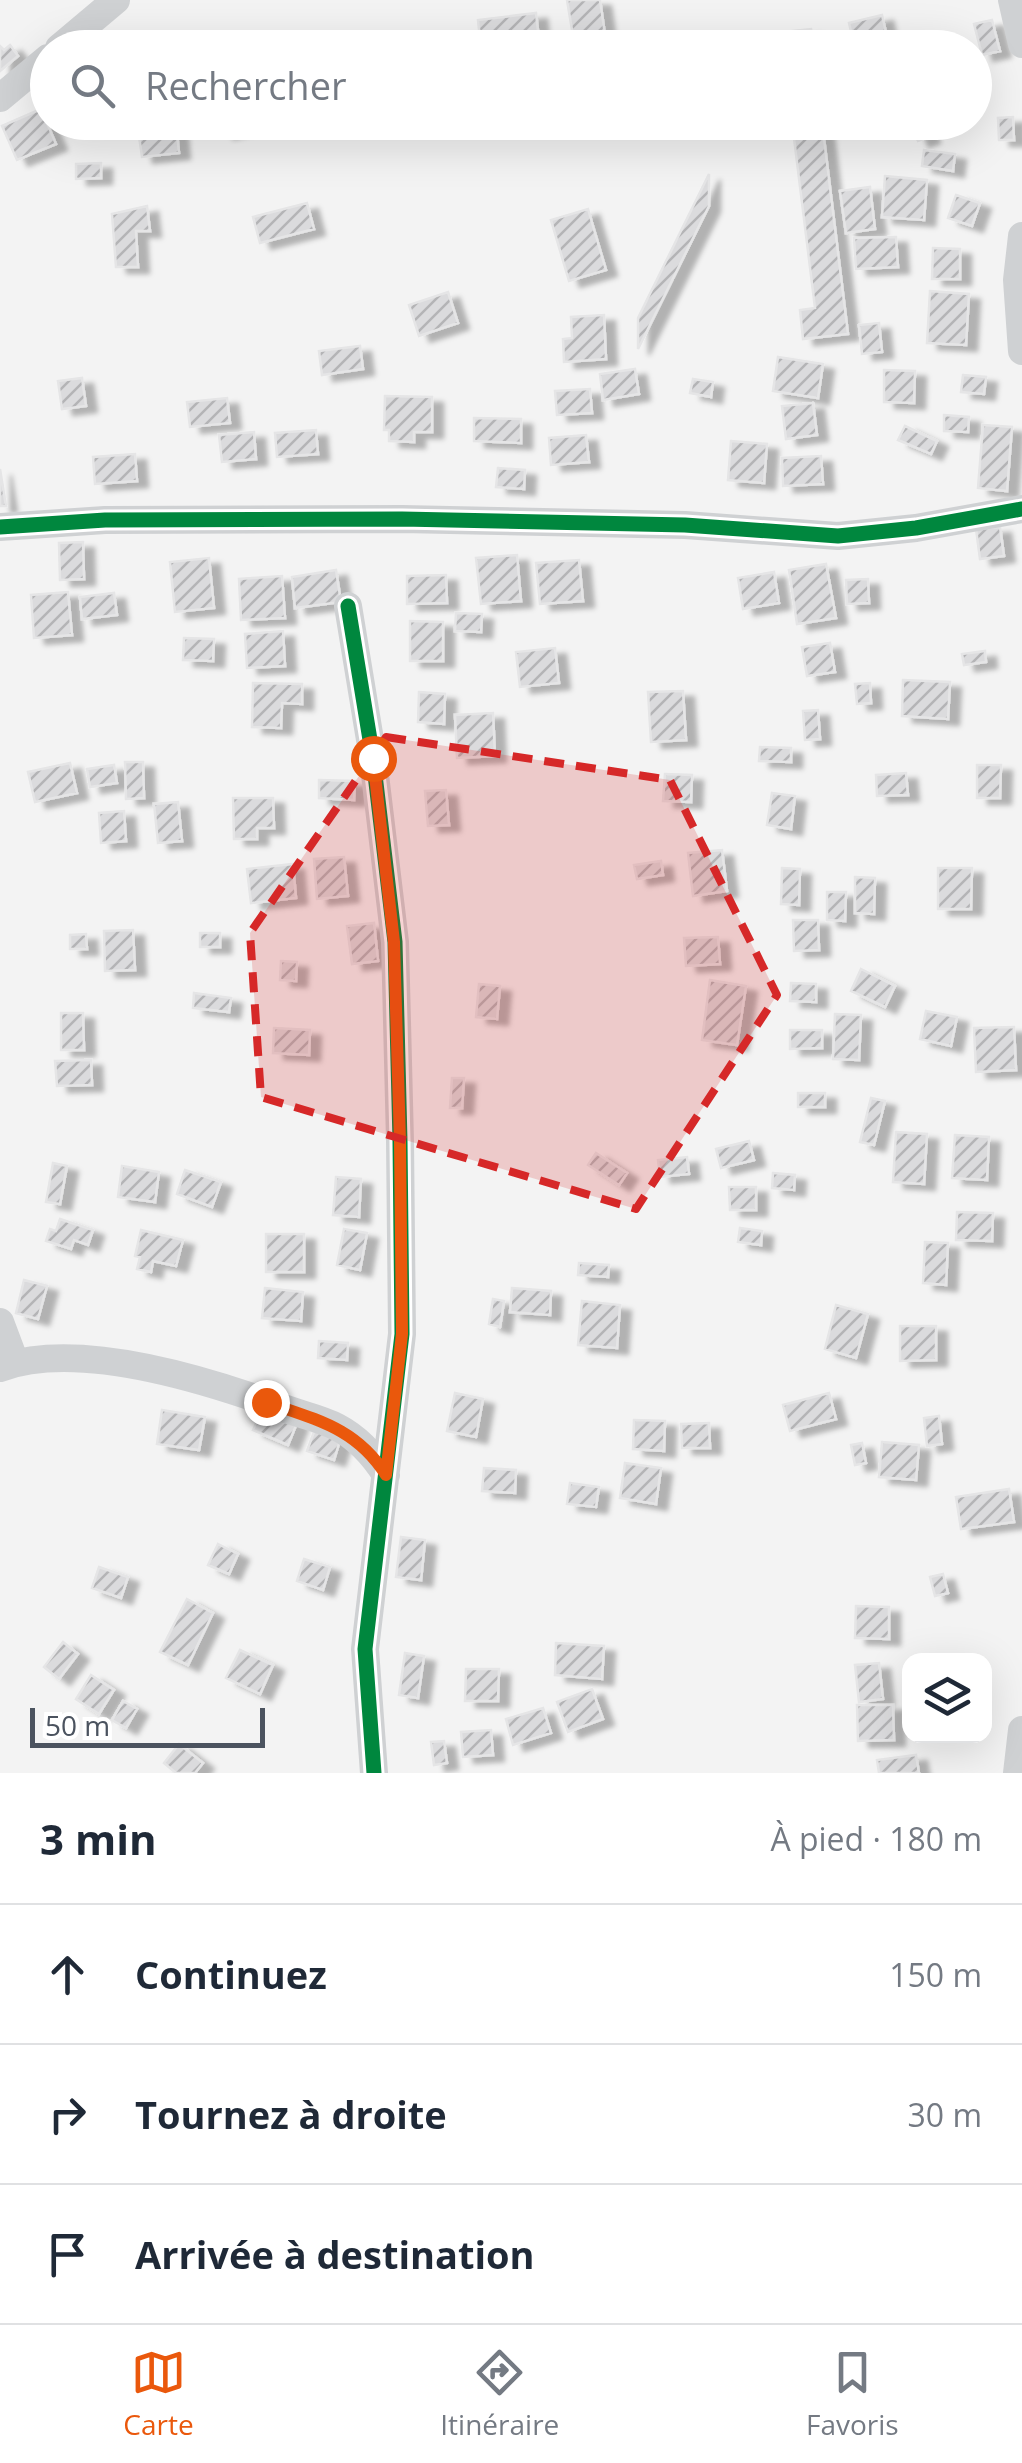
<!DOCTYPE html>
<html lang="fr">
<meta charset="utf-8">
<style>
:root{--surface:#fff;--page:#f2f2f3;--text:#1f2937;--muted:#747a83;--line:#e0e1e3;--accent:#ea580c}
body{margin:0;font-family:"Open Sans",sans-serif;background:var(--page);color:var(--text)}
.controls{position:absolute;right:30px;bottom:30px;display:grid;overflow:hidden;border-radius:20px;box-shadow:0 10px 40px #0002}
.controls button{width:90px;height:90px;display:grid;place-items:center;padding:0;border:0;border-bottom:2px solid var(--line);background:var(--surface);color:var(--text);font:50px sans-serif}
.scale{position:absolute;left:30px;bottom:25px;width:235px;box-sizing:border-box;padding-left:10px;border:5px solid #4b535f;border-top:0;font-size:28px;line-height:35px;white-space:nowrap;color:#4b535f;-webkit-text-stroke:8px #fff;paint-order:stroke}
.stop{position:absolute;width:30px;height:30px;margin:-22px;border:8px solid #ea580c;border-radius:50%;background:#fff}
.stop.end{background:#ea580c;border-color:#fff;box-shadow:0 2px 10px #0008}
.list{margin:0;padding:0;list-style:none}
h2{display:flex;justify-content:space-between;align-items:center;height:130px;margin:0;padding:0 40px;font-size:42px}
h2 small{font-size:32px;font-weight:400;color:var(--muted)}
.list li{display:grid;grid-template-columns:65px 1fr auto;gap:30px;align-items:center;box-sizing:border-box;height:140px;padding:0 40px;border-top:2px solid var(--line)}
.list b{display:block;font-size:38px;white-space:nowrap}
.list em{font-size:32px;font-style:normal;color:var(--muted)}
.icon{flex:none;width:55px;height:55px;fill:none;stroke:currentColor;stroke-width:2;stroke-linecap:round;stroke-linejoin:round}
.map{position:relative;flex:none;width:1022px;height:1773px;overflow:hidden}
.search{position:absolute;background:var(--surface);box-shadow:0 10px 40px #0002;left:30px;right:30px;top:30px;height:110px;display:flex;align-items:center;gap:25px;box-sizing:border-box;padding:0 35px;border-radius:55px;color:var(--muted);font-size:38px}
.sheet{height:550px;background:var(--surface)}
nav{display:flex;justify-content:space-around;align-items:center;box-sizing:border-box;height:140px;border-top:2px solid var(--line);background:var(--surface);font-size:28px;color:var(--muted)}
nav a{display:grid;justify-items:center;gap:5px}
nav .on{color:var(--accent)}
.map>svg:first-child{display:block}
.building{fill:url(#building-hatch);stroke:#e5e5e6;stroke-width:2.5;filter:url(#shadow)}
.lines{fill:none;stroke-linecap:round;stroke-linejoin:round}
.street{stroke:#cfd1d3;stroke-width:28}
.cycleway-casing{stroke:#fff;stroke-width:21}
.cycleway{stroke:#00873e;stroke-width:15}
.route{stroke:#ea580c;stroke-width:12}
.marked{fill:#d62828;fill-opacity:0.2;stroke:#d62828;stroke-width:8;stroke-dasharray:20 12;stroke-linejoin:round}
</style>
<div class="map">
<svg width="1022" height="1773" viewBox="0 0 1022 1773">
<defs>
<pattern id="building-hatch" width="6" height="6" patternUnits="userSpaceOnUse" patternTransform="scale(2.5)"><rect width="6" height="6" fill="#dbdbdd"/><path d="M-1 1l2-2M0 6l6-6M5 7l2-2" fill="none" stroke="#b4b4b6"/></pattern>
<filter id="shadow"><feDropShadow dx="11" dy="6" stdDeviation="2.5" flood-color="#0004"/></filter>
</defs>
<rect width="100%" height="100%" fill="#f3f3f3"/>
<path class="building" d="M567,0h33l7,48h-32z
M536,13l4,35h-59l-3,-28z
M882,15l6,26 -33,7 -6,-25z
M992,20l8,31 -18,4 -8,-31z
M811,29l2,19h-30l-1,-16z
M10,45l8,11 -18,15v-25l4,4z
M41,109l15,35 -39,16 -15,-34z
M1013,117l1,23h-15l-1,-22z
M137,122h39l3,31 -37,4z
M220,122h40l-37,11z
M792,122h30l26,212 -45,5 -3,-29 15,-2z
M926,127l3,10 -11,4 -4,-10z
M924,150l31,4 -2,17 -31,-5z
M101,163v15l-25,1v-15z
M709,174v32l-71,143v-31z
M885,176l42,4 -3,40 -42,-3z
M870,187l5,42 -29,4 -6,-42z
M956,195l24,8 -8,23 -24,-8z
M307,203l7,26 -54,14 -7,-26z
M147,206l3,25h-14l2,36h-22l-4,-53z
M588,209l18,61 -37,11 -18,-61z
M896,237l2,30 -42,2 -2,-31z
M933,248l27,1v30h-28z
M930,291l39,3 -3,51 -39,-2z
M448,292l10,31 -39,13 -10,-31z
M604,315l2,44 -42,3 -1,-23 9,-1 -1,-21z
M879,323l3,29 -20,2 -3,-29z
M360,346l3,23 -41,6 -3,-24z
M778,357l45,7 -5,34 -45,-7z
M635,369l4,25 -36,6 -3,-26z
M884,370l31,1 -1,32 -30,-1z
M963,375l23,2 -2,17 -23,-2z
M82,378l4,28 -24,3 -4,-28z
M693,379l20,3 -2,15 -21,-4z
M590,389l2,24 -35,2 -2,-24z
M385,396l47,1v35h-18v10l-25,-1v-11h-5z
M227,398l3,25 -40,4 -3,-25z
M813,403l4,32 -31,4 -4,-33z
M944,415l25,2 -1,15 -24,-1z
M474,418l47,1v24l-47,-2z
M983,425l29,2 -5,64 -29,-3z
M905,426l32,15 -6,13 -33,-14z
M316,430l2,24 -41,3 -2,-24z
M254,432l2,27 -34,3 -3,-27z
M586,435l3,27 -38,3 -2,-27z
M731,441l36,3 -3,39 -36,-3z
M135,454l2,27 -42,3 -2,-27z
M821,456l2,28 -40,2 -1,-28z
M498,468l27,2 -1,19 -28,-2z
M0,469l6,37h-6z
M1000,527l4,29 -24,3 -4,-30z
M83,542l1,37 -24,1 -1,-37z
M517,555l4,46 -40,3 -5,-46z
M209,558l5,50 -39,4 -5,-50z
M579,560l4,41 -43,3 -4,-41z
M826,564l10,54 -39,6 -8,-54z
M336,570l5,32 -46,6 -3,-31z
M774,572l5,31 -36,6 -5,-31z
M446,575l1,28 -40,1v-28z
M282,576l3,42 -44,2 -2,-41z
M868,579l1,24 -22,1 -1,-24z
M68,592l4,43 -38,3 -3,-43z
M114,593l3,22 -35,4 -2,-22z
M456,613l26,1 -1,18 -26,-1z
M410,621l33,1v39h-33z
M283,631l2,35 -38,2 -2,-34z
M184,638l30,1 -1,22 -30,-1z
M830,643l5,29 -28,4 -5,-29z
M555,648l4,35 -39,4 -4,-35z
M985,651l1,11 -22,3 -2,-11z
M903,680l47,2 -2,37 -46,-3z
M253,683l49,1v20l-20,-1 -1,25 -29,-1z
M870,683l1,20 -14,1 -2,-20z
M683,691l3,49 -35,2 -3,-50z
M419,692l26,2 -1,30 -26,-2z
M818,710l2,29 -15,1 -2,-29z
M493,713l2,43 -38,2 -2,-43z
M760,747l31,1v14l-32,-1z
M125,762h18l1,36 -18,1z
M70,763l7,30 -42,9 -7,-30z
M114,765l3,18 -27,4 -3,-18z
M977,765h24l-1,33h-23z
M906,773l2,22 -31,1 -1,-21z
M665,774l27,1 -1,27 -28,-1z
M319,780l36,1 -1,19 -35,-2z
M446,790l3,35 -21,1 -3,-35z
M772,793l23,3 -4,33 -24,-4z
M233,798h40l1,30h-17v11h-23z
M178,802l4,39 -24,2 -4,-39z
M124,811l2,30 -25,2 -2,-30z
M722,850l5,41 -34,5 -5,-43z
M344,857l4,39 -31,3 -3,-40z
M661,861l2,14 -26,4 -3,-14z
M293,864l3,34 -45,5 -4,-34z
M782,868l18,1 -1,36 -18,-1z
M938,868h34l-1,41h-33z
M855,877l20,1 -1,36 -19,-1z
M827,892h19l-1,29 -18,-1z
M793,920h25l1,30 -25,1z
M374,923l4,38 -26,3 -5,-38z
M133,930l2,40 -30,1 -1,-40z
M200,933h20v14h-20z
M86,934l1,15h-17v-14z
M718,937l2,27 -34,2 -2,-28z
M281,961l16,1 -1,19 -16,-1z
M861,969l34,17 -10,21 -34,-16z
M710,980l36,6 -9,59 -35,-5z
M791,983l25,1v18l-26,-1z
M479,984l21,2 -3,33 -21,-2z
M194,993l37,5 -2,14 -36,-4z
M926,1011l31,6 -6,29 -31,-7z
M61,1013h22l1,37h-23z
M835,1014l26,1 -2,45 -26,-1z
M1014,1027l2,43 -40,2 -2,-44z
M274,1028l36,2 -1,25 -36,-2z
M790,1030h32v18l-32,1z
M91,1060l1,25 -35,1 -2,-25z
M452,1078h12l-2,30h-12z
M798,1093h27v14h-27z
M871,1098l14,3 -11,44 -14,-3z
M896,1132l31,2 -3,50 -31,-2z
M955,1135l34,2 -2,43 -35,-2z
M749,1141l5,19 -33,8 -5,-19z
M596,1153l31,20 -8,12 -31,-20z
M687,1157l2,17 -29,3 -2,-17z
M53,1163l14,3 -7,38 -14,-2z
M122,1166l37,6 -4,30 -37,-5z
M185,1170l36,12 -9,25 -35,-13z
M773,1173l22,2 -1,15 -22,-2z
M336,1177l25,2 -2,38 -26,-2z
M729,1187h27v23h-26z
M957,1212l36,1 -1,28 -36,-1z
M60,1219l33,11 -5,15 -14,-5 -3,9 -25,-8 4,-12 6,2z
M740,1228l22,3 -1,14 -23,-3z
M344,1229l23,4 -7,37 -23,-5z
M141,1230l42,10 -7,26 -23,-5 -2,11 -14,-3 3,-12 -5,-1z
M266,1234h38v38h-38z
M925,1242l23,1 -2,42 -23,-2z
M579,1263l30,2 -1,12 -30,-2z
M24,1280l23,6 -9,33 -22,-6z
M265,1288l38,4 -2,29 -39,-3z
M512,1288l39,3 -1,24 -40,-3z
M493,1299l11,2 -4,26 -11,-3z
M582,1301l38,4 -3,43 -39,-3z
M836,1305l32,9 -12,44 -31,-9z
M900,1326h36v34l-36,1z
M319,1341l29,2 -1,17 -29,-2z
M455,1393l28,6 -7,38 -29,-6z
M829,1393l7,26 -46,12 -7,-26z
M263,1408l34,15 -9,22 -35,-15z
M162,1410l43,7 -6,33 -42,-6z
M939,1416l3,28 -15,2 -3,-28z
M634,1420l31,1 -1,30 -31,-2z
M709,1423l1,25h-28l-1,-24z
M315,1429l26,8 -7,23 -27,-9z
M882,1442l37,3 -3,35 -37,-3z
M862,1443l4,20 -11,2 -4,-20z
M625,1463l36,5 -5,36 -36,-6z
M484,1468l32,2 -1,23 -33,-2z
M570,1483l29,4 -3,20 -29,-3z
M1009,1489l5,33 -53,7 -5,-32z
M401,1537l24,3 -4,40 -25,-3z
M218,1544l20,10 -9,20 -21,-9z
M304,1559l26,8 -7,23 -26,-9z
M99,1567l29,10 -7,21 -29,-10z
M943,1574l5,19 -13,3 -5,-19z
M187,1599l26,14 -25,52 -28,-13z
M856,1606l33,1v32l-34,-1z
M63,1642l15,12 -19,25 -15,-12z
M556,1643l48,3 -2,33 -47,-4z
M240,1650l33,15 -13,29 -34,-16z
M405,1653l19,3 -6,42 -19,-3z
M879,1663l4,36 -24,3 -4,-37z
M466,1669h33l-1,32h-33z
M91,1675l23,15 -15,24 -23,-15z
M592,1689l11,30 -35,13 -11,-30z
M123,1701l14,8 -11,19 -14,-8z
M857,1705h36l1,35 -36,1z
M543,1708l8,25 -38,12 -7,-26z
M491,1730l2,25 -30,2 -2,-25z
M444,1741l3,22 -13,2 -3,-23z
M179,1744l24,19 -8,10h-19l-12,-10z
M916,1755l3,18h-40l-2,-13z"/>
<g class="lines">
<path class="street" d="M1012,0l10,44
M59,48l57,-48
M0,98l48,-40
M1022,236l-5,44 5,71
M0,527l105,-7 297,-1 283,6 153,11 78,-8 106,-19
M348,606l25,152 22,184 5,199 2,193 -37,315 9,124
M0,1322l15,40
M0,1368c79,-29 210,13 286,41 17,6 36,10 51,18 21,11 37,29 49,48
M1017,1773l5,-43"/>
<defs>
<path id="cycleway" d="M0,527l105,-7 297,-1 283,6 153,11 78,-8 106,-19
M348,606l25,152 22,184 5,199 2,193 -37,315 9,124"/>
</defs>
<use href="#cycleway" class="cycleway-casing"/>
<use href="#cycleway" class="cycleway"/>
</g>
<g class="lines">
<path class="route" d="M266,1402c51,18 90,26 120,73l16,-141 -2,-193 -6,-199 -21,-184"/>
</g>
<path class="marked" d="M386,737l284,43 107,215 -141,214 -375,-112 -11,-164z"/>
</svg>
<div class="controls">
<button><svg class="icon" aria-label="layers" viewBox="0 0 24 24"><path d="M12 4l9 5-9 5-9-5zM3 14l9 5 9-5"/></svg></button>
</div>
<div class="scale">50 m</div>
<div class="stop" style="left:373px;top:758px"></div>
<div class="stop end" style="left:266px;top:1402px"></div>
<div class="search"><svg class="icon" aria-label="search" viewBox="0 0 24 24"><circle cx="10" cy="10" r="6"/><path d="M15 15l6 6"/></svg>Rechercher</div>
</div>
<section class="sheet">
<h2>3 min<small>À pied · 180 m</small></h2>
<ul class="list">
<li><svg class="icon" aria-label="ahead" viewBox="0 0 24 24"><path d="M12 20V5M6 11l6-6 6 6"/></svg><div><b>Continuez</b></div><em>150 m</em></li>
<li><svg class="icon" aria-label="right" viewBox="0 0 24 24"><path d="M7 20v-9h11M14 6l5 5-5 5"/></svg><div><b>Tournez à droite</b></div><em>30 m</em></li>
<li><svg class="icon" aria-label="arrive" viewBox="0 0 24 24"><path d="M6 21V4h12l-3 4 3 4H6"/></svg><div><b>Arrivée à destination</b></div></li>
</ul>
</section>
<nav>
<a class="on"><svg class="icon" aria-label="map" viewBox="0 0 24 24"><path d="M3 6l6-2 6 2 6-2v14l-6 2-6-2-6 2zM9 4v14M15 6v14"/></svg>Carte</a>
<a><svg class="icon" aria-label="directions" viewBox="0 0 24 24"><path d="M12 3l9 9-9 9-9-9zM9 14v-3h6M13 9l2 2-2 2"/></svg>Itinéraire</a>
<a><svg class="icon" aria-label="saved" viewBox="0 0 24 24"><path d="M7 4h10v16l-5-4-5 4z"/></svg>Favoris</a>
</nav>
